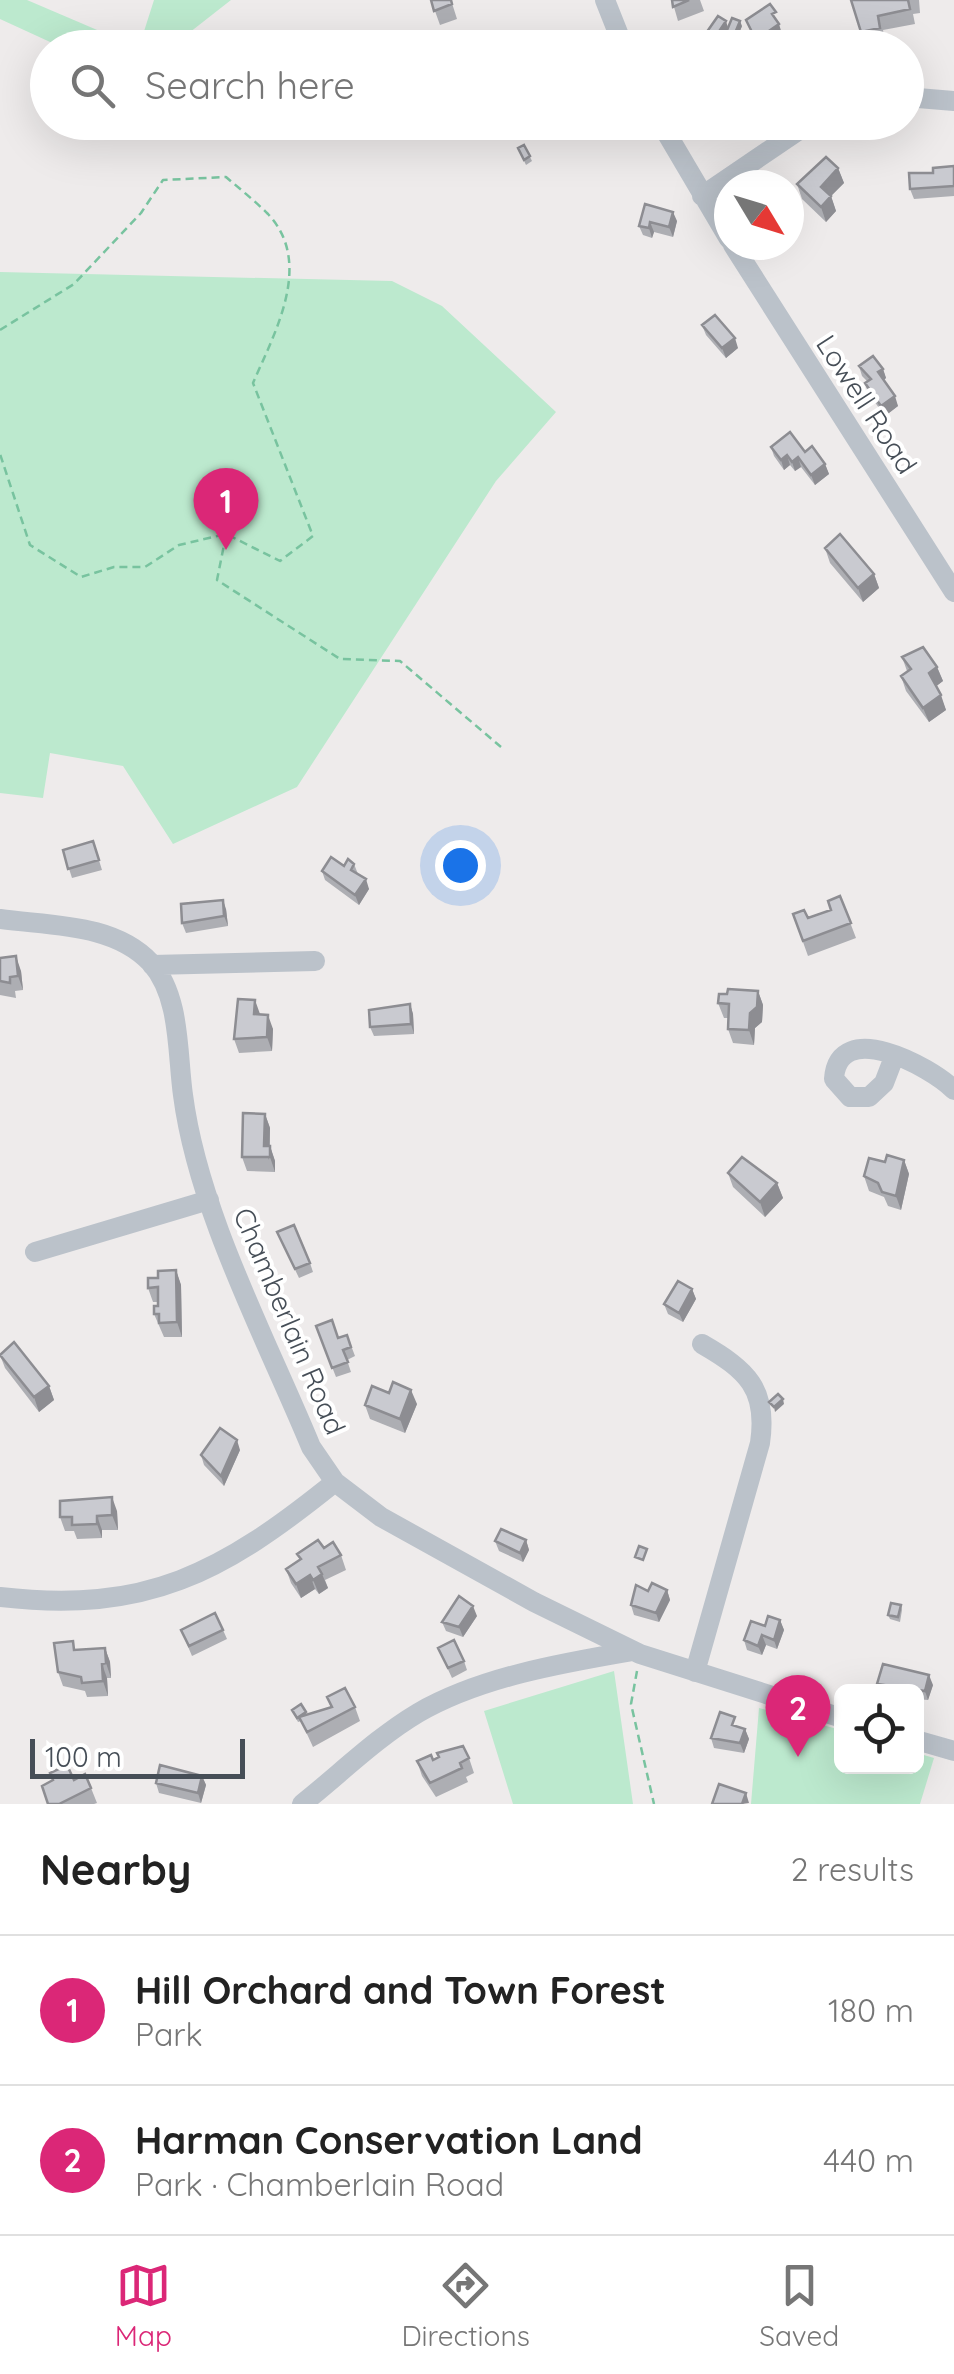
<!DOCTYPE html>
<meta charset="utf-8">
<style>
:root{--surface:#fff;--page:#f2f2f2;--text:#222;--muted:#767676;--line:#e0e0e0;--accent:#db2777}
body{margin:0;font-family:Quicksand,sans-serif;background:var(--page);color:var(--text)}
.controls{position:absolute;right:30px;bottom:30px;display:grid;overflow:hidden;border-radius:15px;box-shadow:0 10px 40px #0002}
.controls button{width:90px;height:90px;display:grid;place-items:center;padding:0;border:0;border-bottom:2px solid var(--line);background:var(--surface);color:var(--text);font:50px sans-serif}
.compass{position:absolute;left:714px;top:170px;width:90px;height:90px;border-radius:50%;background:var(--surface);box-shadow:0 10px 40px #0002;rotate:128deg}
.scale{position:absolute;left:30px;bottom:25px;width:215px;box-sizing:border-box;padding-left:10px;border:5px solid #464e57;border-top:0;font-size:28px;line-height:35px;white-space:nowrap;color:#464e57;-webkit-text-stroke:8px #fff;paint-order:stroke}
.you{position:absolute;left:460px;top:865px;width:35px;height:35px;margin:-25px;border:8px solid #fff;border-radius:50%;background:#1a73e8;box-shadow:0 0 0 15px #1a73e833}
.badge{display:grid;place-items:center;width:65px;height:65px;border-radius:50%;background:var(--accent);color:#fff;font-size:32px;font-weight:700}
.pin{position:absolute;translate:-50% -82px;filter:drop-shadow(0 2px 5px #0008)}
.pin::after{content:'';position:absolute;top:52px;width:35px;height:30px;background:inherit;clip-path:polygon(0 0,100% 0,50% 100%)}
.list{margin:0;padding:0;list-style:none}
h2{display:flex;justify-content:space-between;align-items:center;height:130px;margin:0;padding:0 40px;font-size:42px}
h2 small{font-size:32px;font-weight:400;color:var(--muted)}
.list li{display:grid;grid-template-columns:65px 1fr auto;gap:30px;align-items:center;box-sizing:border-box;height:150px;padding:0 40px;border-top:2px solid var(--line)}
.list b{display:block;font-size:38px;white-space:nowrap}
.list p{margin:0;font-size:32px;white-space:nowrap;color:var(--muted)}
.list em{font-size:32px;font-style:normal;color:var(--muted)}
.icon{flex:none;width:55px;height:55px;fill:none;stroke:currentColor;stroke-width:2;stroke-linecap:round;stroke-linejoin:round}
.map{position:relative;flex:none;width:954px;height:1804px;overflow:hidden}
.search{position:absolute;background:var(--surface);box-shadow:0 10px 40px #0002;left:30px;right:30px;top:30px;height:110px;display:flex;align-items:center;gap:25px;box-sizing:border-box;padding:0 35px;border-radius:55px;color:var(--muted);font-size:38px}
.sheet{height:430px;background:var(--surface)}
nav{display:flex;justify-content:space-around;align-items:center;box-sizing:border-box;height:140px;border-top:2px solid var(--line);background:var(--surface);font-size:28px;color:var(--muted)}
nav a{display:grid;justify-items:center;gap:5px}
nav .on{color:var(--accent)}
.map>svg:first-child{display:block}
.green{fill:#bce9ce}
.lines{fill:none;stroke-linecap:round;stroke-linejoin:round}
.path{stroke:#78c39f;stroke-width:2.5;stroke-dasharray:8 5;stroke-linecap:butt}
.minor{stroke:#bbc2ca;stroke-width:20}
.wall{fill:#adaeb3}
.shaded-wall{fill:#8d8d92}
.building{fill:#c9cad0;stroke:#8d8d92;stroke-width:2.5}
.labels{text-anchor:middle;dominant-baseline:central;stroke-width:8;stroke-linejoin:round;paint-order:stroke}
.street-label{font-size:28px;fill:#464e57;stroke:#fff}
</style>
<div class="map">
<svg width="954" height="1804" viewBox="0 0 954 1804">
<rect width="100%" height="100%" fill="#eeebeb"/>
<path class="green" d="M0,0h27l110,47h-76l-61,-28z
M154,0h77l-60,47h-32z
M0,272l392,9 50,25 114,106 -60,69 -199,306 -124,57 -50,-78 -73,-13 -7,45 -43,-5z
M614,1671l19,133h-120l-29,-93z
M759,1708l82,22 1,36h74l1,-13 17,5 -14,46h-169z"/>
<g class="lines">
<path class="path" d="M0,330l74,-46 67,-71 22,-33 63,-3c14,12 29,24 42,37 46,49 7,118 -15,169l60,153 -33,25 -54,-27 -47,11 -34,22h-31l-33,10 -51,-32 -30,-91
M226,535l-9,45 123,79 60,2 101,86
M637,1671l-6,33 23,100"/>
<path class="minor" d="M605,0l19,48
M906,97l48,4
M660,122l69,117
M702,196l109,-74
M733,245l221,347
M0,919c50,7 114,4 151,44 30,34 26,90 32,132 15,116 83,243 128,352l24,35 46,35 153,85 106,52 202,64
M152,965l163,-4
M894,1057l-10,26 -15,14h-19l-16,-18c4,-62 96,-13 120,11
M35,1252l174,-52
M0,1597c147,17 222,-24 335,-115
M695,1672l65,-229c8,-54 -13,-73 -58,-99
M916,1740l38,11
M302,1804c38,-30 74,-66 116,-91 62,-36 144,-50 214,-62"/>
</g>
<path class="wall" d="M431,0h20l6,19 -17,6z
M672,0h28l4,11 -26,10z
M851,0h68l1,13 -7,1 2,10 -32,6 2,12 -19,4z
M742,26l-7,17 -8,-3 -1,-4 -8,12 -10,-2 -4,-10 24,-8z
M524,145l8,16 -6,4 -8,-17z
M954,166v30l-40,3 -4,-10z
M838,168l6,15 -13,13 5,15 -10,11 -24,-23 -5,-15z
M645,204l32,17 -4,16 -19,-5 -2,6 -9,-3 -4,-9z
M702,325l36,23 -12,10 -20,-23z
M859,366l24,3 3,9 -2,2 14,26 -13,10 -17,-23 -3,-10 2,-2 -5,-5z
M771,447l34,5 20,12 4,10 -14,11 -14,-18 -6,4 -5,-6 -6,5 -10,-14z
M825,548l49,26 5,14 -16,14 -33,-39z
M902,657l35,10 6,14 -7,5 10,24 -17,12 -23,-31 -5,-15 6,-5z
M93,841l9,29 -30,8 -9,-28z
M354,864l4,10 11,15 -10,16 -34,-25 -3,-9z
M840,896l16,42 -48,18 -15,-42 15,4 23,-8z
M226,909l2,17 -42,7 -4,-10z
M0,958l21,13 2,19 -8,1 1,7 -16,-3z
M758,991l5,14 -1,17 -7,6 -1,17 -21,-2 -5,-14v-11h-4l-6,-15 9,-9z
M410,1004l3,10 1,20 -40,2 -4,-9z
M260,1015l13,14 -1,22 -33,2 -5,-14z
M265,1114l5,14v18l5,15v11l-28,-1 -5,-14z
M904,1160l5,14 -8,36 -13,-4 -4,-9 -15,-6 -5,-15 21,-14z
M728,1173l49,10 6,15 -18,19 -32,-30z
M277,1232l33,31 3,9 -14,6z
M176,1270l5,15 1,52h-18l-10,-23 4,-8v-4h-5l-5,-14 10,-10z
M692,1289l4,10 -13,23 -15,-8 -4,-10z
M316,1326l22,12 9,-3 8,21 -8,4 4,12 -15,5z
M0,1355l49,31 5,14 -15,12 -34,-44z
M389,1393l28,11 -12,29 -35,-14 -5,-14z
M240,1450l-16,36 -20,-21 -3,-10z
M117,1511l1,19h-16v8l-25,1 -3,-8h-9l-5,-14z
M526,1540l3,10 -6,12 -24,-11 -4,-10z
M324,1548l17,7 5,15 -21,10 3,8 -9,6 -4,-5 -14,9 -10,-15 -5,-14 14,-9 -3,-6z
M667,1590l3,10 -11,22 -25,-7 -3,-10 17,-14z
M901,1605l1,5 -2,12 -10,-3 -2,-4z
M477,1616l-14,21 -17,-6 -4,-9z
M780,1620l4,10 -7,19 -11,-4 -4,10 -15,-5 -3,-10 21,-14z
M181,1630h42l4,9 -35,17z
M105,1648l5,14 1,16h-4l1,18 -21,1 -2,-6 -22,-5 -5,-14 18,-22z
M438,1648l26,13 3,9 -15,8z
M877,1684l56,1 -5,15 -12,-1v-7h-36z
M327,1697l28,10 5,14 -47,26 -12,-26 -3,1 -6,-12 9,-6 6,11 24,-7z
M739,1727l6,2 4,10 -5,14 -30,-5 -3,-10z
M439,1757l30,1 5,15 -8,4 2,5 -32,15 -14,-21 -5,-15 16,-1z
M202,1776l4,9 -5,18 -42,-10 -3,-10z
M91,1788l6,15 -3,1h-46z"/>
<path class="shaded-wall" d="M726,21l3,10 -11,17h-4l-2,-6z
M740,21l2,5 -7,17 -2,-5z
M779,24l3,10 -20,14h-4l-2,-8z
M838,168l6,15 -18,18 -5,-14z
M831,196l5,15 -10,11 -5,-15z
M673,212l4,9 -4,16 -4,-10z
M650,222l4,10 -2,6 -3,-10z
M735,338l3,10 -12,10 -4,-10z
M883,369l3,9 -5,4 -3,-10z
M895,396l3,10 -13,10 -4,-10z
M787,455l3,10 -6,5 -3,-10z
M798,457l3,10 -6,4 -3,-9z
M825,464l4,10 -14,11 -4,-10z
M874,574l5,14 -16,14 -5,-14z
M937,667l6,14 -9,7 -5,-15z
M941,695l5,15 -17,12 -6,-14z
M366,879l3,10 -10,16 -4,-10z
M223,900l3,9 2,17 -4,-10z
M16,956l5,15 2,19 -5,-14z
M758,991l5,14 -1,17 -7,6 -1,17 -5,-15 1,-17z
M255,1000l5,14h-6z
M410,1004l3,10 1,20 -3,-10z
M268,1015l5,14 -1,22 -5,-14z
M265,1114l5,14 -1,32 -5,-14z
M270,1146l5,15v11l-5,-15z
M904,1160l5,14 -8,36 -5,-14z
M777,1183l6,15 -18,19 -5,-15z
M176,1270l5,15 1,52 -5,-15z
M692,1289l4,10 -13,23 -4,-9z
M49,1386l5,14 -15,12 -5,-15z
M411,1390l6,14 -12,29 -5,-14z
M783,1399l1,5 -9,8 -1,-5z
M237,1440l3,10 -16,36 -3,-10z
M112,1497l5,14 1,19 -6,-15z
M97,1516l5,14v8l-5,-14z
M526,1540l3,10 -6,12 -3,-9z
M322,1574l6,14 -9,6 -6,-14z
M310,1575l5,14 -14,9 -5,-14z
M667,1590l3,10 -11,22 -3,-9z
M473,1606l4,10 -14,21 -4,-10z
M780,1620l4,10 -7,19 -3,-9z
M762,1635l4,10 -4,10 -4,-9z
M105,1648l5,14 1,16 -5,-15z
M102,1664l5,14 1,18 -5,-15z
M929,1675l4,10 -5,15 -3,-9z
M745,1729l4,10 -5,14 -4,-10z
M202,1776l4,9 -5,18 -3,-10z
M746,1793l3,10 -7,1z"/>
<path class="building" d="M431,0h20l1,4 -18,7z
M672,0h17l-16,7z
M851,0h57l2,9 -32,7 2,12 -19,4z
M770,4l6,8 -4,2 7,10 -23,16 -10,-20z
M718,16l8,5 -14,21 -8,-6z
M732,18l8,3 -7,17 -8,-3z
M524,145l6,11 -6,4 -6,-12z
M826,157l12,11 -17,19 10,9 -10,11 -24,-23z
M954,166v20l-44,3 -1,-16h24v-5z
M645,204l28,8 -4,15 -19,-5 -1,6 -10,-2z
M715,315l20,23 -13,10 -20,-23z
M873,356l10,13 -5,3 17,24 -14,10 -16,-23 6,-4 -12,-13z
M790,432l15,20 7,-6 13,18 -14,11 -13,-18 -6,5 -5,-7 -6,5 -10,-13z
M840,534l34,40 -16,14 -33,-40z
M923,647l14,20 -8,6 12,22 -18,13 -22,-32 10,-7 -9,-12z
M93,841l6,19 -31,9 -5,-19z
M331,857l13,9 4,-7 6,5 -3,6 15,9 -11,16 -33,-24z
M840,896l11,27 -48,18 -10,-27 11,-4 4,8 23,-8 -3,-9z
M223,900l1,16 -42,7 -1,-19z
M16,956l2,20 -8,1v6l-10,-2v-23z
M728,989l30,2 -1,16 -7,6 -1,17 -21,-1 1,-25 -11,-1 1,-9h8z
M238,999l17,1 -1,14 14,1 -1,22 -33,2z
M410,1004l1,20 -41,3 -1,-17z
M243,1113l22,1 -1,32h6v11h-28z
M887,1155l17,5 -8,36 -14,-4 -4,-9 -14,-7 5,-18 16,4z
M742,1157l35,26 -17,19 -32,-29z
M294,1225l16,38 -15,6 -18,-37z
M176,1270l1,52 -18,1v-9h-5v-8h4v-19l-10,1v-10h10v-7z
M678,1281l14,8 -13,24 -15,-9z
M332,1320l6,18 9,-3 4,12 -8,3 5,12 -16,6 -16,-42z
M14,1342l35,44 -15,11 -34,-42z
M393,1382l18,8 -11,29 -35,-14 7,-19 17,7z
M778,1394l5,5 -9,8 -5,-5z
M220,1428l17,12 -16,36 -20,-21z
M112,1497v18l-15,1v8l-25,1v-8h-12v-16z
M501,1529l25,11 -6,13 -25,-12z
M318,1540l6,8 9,-6 8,13 -23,12 4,7 -9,6 -3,-5 -14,9 -10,-15 15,-10 -4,-5z
M639,1546l8,3 -4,11 -8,-3z
M652,1583l15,7 -11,23 -25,-8 5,-20 12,6z
M459,1596l14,10 -14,21 -17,-5z
M891,1603l10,2 -3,12 -10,-2z
M215,1613l8,17 -34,16 -8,-16z
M768,1616l12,4 -6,20 -12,-5 -4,11 -14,-6 7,-19 14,5z
M454,1640l10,21 -16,7 -10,-20z
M73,1641l1,9 31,-2 1,15 -4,1 1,17 -21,2 -1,-6 -23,-5 -4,-29z
M883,1664l46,11 -4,16 -48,-7z
M345,1688l10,19 -48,25 -8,-15 33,-10 -5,-10z
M301,1704l5,8 -9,6 -5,-8z
M720,1712l15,5 -3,8 13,4 -5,14 -29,-5z
M463,1746l6,12 -9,5 2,5 -32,15 -13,-22 14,-6 2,5 6,-3 -2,-4z
M67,1765l7,15 11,-6 6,14 -32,16h-11l-6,-18 11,-6 -3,-7z
M160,1765l42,11 -4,17 -42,-10z
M719,1784l27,9 -4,11h-30z"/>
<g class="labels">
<g class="street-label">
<text transform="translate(867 404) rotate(57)">Lowell Road</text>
<text transform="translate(290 1321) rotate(67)">Chamberlain Road</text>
</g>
</g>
</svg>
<div class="controls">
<button><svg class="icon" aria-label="locate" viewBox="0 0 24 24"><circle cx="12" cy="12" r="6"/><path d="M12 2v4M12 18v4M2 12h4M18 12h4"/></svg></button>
</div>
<svg class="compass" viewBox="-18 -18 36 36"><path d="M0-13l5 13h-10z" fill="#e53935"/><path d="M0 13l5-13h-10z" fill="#767676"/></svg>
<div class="scale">100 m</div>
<div class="you"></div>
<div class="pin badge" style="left:226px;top:550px">1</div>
<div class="pin badge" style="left:798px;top:1757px">2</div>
<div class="search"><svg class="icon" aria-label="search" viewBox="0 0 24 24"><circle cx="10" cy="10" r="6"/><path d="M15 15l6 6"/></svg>Search here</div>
</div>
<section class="sheet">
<h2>Nearby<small>2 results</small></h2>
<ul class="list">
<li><span class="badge">1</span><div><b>Hill Orchard and Town Forest</b><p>Park</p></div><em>180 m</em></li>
<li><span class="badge">2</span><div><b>Harman Conservation Land</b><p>Park · Chamberlain Road</p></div><em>440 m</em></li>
</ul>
</section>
<nav>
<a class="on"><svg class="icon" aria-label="map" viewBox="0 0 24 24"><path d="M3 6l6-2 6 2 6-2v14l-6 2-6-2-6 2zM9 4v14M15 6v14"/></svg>Map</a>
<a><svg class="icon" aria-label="directions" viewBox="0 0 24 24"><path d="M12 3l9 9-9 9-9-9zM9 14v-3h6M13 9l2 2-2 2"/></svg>Directions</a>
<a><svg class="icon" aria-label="saved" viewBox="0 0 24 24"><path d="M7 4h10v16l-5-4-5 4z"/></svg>Saved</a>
</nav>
